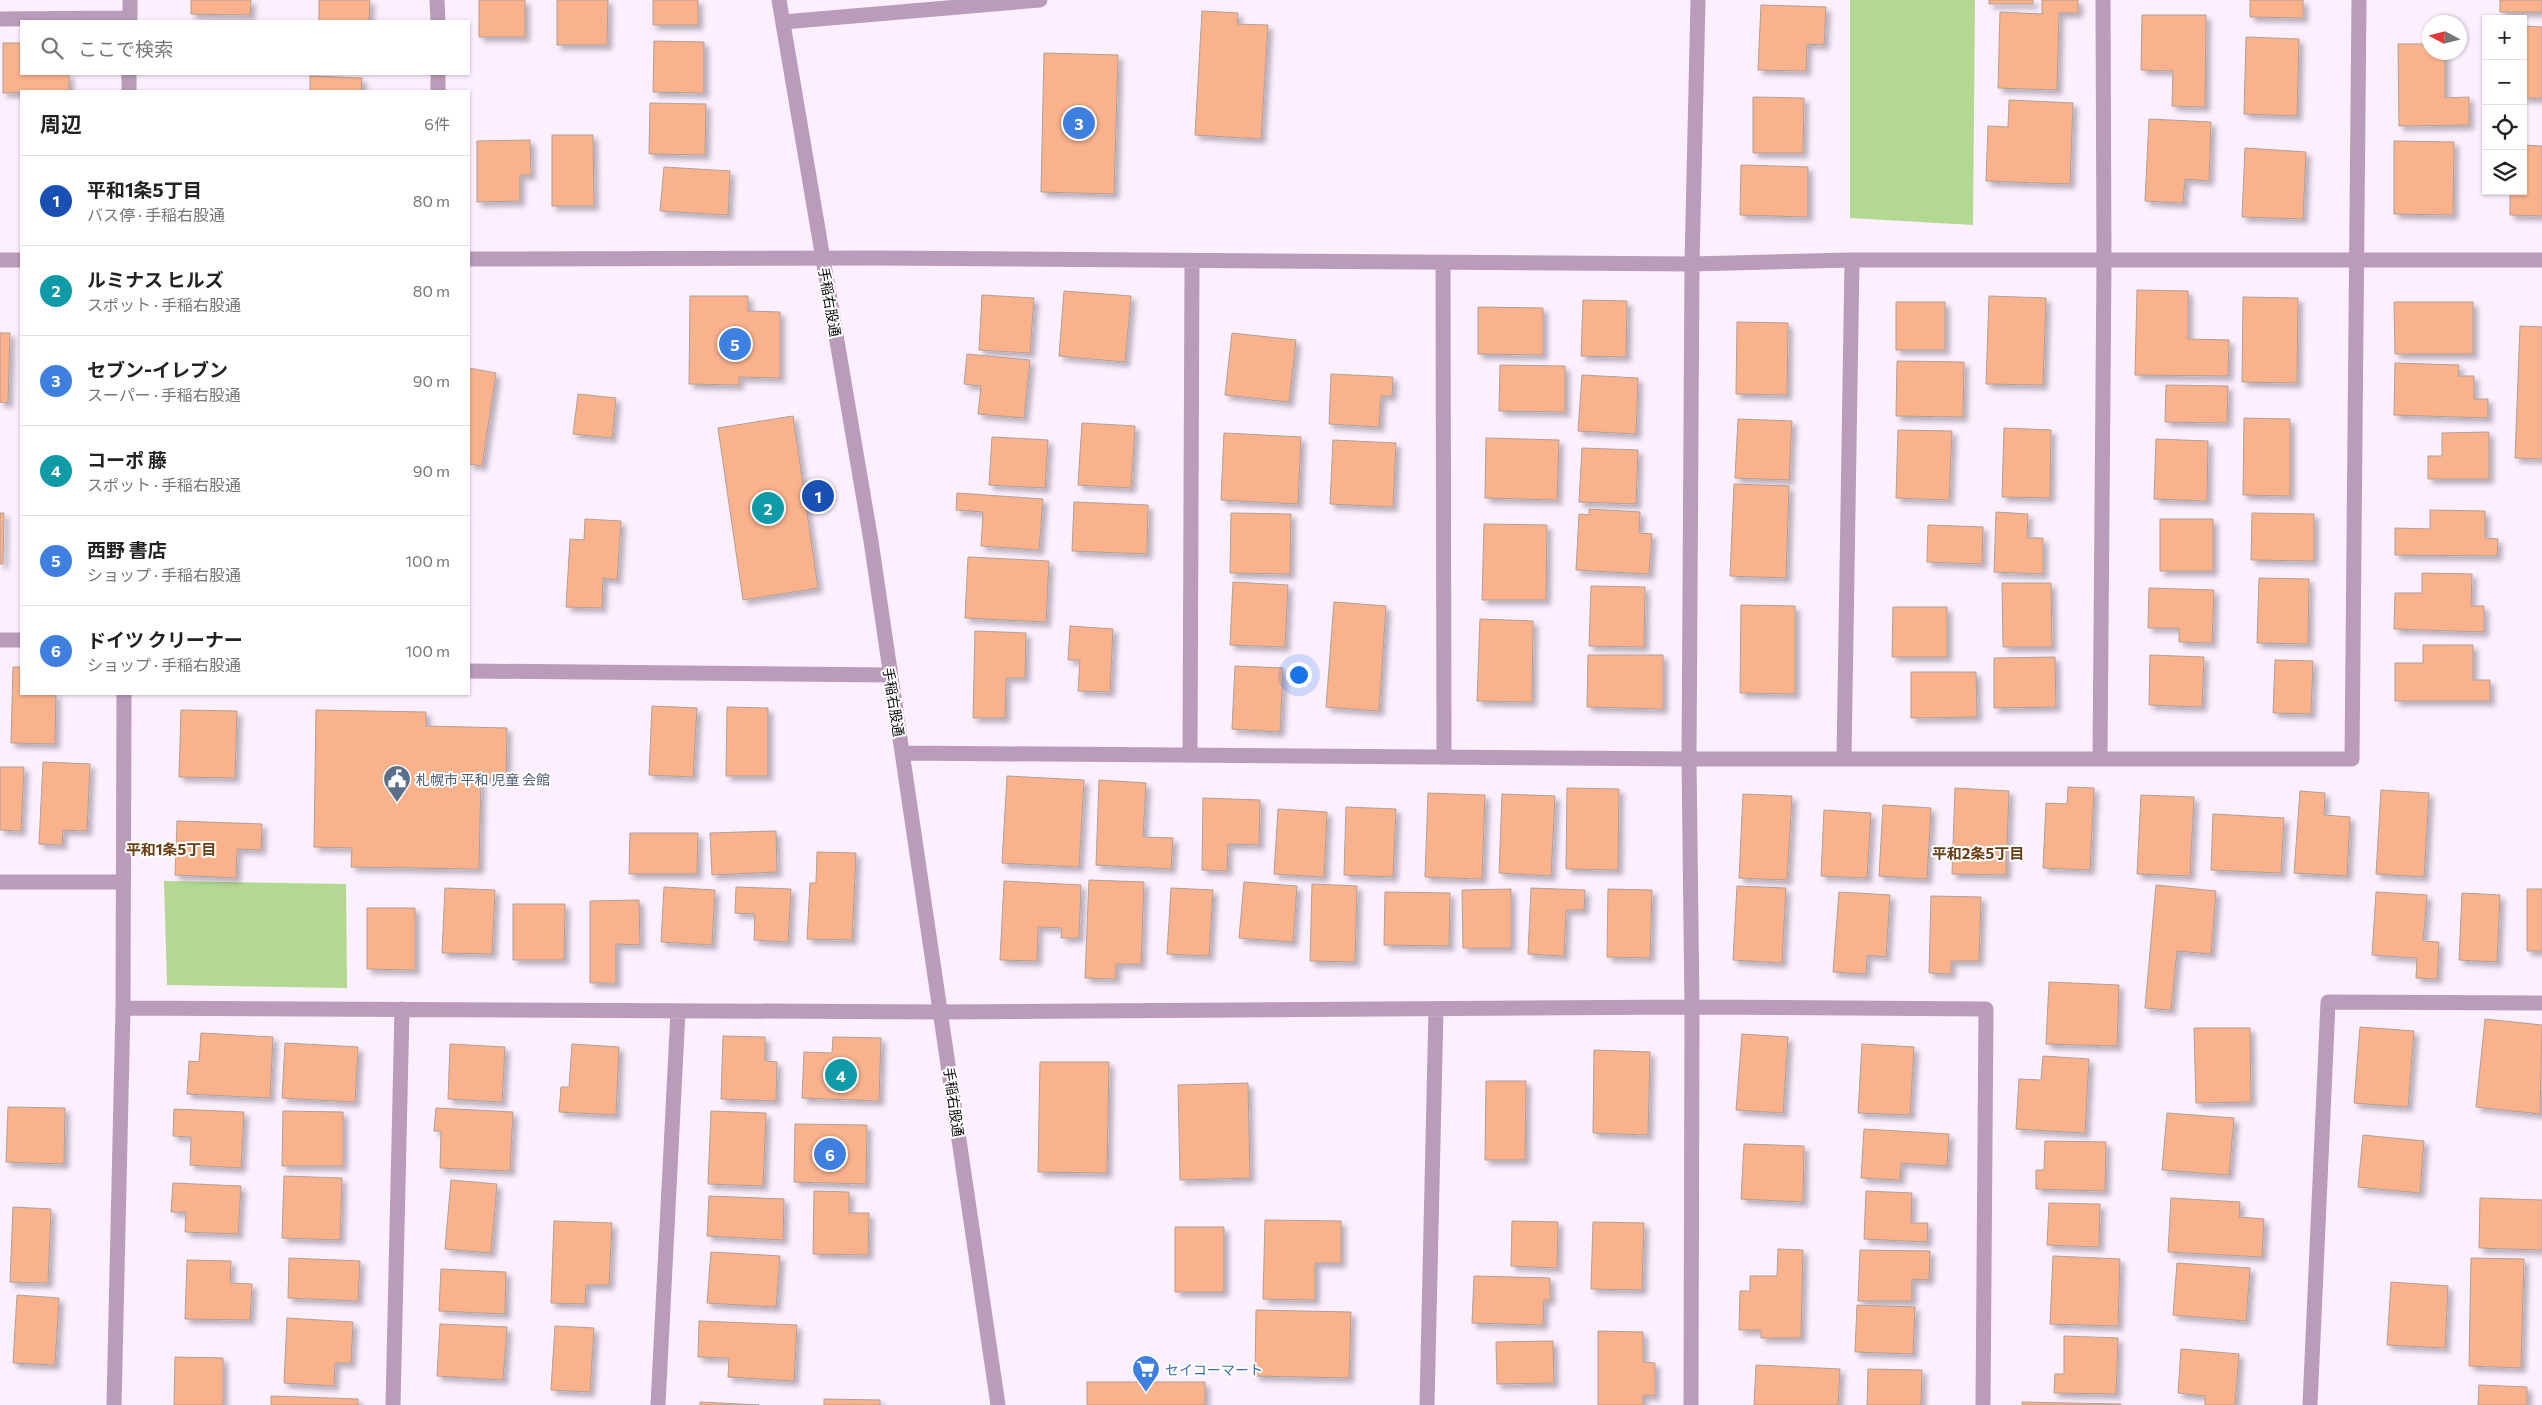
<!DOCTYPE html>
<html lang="ja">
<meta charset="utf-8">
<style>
:root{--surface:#fff;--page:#f6f6f6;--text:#222;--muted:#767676;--line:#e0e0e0;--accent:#ae7035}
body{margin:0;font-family:Commissioner,"Noto Sans JP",sans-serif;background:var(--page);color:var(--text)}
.controls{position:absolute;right:15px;top:15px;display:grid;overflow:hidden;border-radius:0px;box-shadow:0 1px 4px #0004}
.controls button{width:45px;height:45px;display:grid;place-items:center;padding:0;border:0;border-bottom:1px solid var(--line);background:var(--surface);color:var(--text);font:25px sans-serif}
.compass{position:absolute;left:2422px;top:15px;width:45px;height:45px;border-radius:50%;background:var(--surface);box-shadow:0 1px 4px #0004;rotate:277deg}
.you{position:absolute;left:1298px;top:674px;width:18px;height:18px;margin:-12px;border:4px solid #fff;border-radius:50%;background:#1a73e8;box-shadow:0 0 0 8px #1a73e833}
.badge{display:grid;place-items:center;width:32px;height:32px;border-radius:50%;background:var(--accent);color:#fff;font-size:16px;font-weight:700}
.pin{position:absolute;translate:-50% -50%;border:2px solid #fff;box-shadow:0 1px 5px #0006}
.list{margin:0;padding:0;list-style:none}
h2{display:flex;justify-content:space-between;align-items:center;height:65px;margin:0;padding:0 20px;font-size:21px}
h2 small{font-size:16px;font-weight:400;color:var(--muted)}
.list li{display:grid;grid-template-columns:32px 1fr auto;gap:15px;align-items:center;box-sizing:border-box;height:90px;padding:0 20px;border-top:1px solid var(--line)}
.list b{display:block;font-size:19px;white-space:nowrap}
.list p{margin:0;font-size:16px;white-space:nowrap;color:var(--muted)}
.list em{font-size:16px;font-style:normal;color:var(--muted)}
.icon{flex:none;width:28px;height:28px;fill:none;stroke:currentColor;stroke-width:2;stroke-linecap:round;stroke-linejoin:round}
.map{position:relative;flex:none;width:2542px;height:1405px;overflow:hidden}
.search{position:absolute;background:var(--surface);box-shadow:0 1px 4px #0004;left:20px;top:20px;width:450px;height:55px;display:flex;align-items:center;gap:12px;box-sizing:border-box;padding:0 18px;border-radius:0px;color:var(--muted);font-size:19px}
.panel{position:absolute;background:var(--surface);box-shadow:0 1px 4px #0004;left:20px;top:90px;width:450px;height:605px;border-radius:0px}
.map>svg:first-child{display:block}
.green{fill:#b3d892}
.building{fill:#fab28d;stroke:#b49e93;filter:url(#shadow)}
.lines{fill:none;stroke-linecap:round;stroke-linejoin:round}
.minor{stroke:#ba9bb9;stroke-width:15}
.labels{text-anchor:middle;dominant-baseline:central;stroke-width:4;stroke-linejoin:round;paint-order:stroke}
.street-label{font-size:14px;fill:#100b11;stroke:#fff}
.service-label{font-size:14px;fill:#4e5e75;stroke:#fff;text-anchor:start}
.shop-label{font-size:14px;fill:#366cbe;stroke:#fff;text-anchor:start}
.neighbourhood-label{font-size:15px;font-weight:bold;fill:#683e15;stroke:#fff}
</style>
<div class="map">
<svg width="2542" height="1405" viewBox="0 0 2542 1405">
<defs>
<filter id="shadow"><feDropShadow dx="4.5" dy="4.5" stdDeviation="2.5" flood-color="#0004"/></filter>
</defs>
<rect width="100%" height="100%" fill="#fcefff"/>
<path class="green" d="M1850,0h125l-2,225 -123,-7z
M164,881l182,3 1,104 -180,-3z"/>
<path class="building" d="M191,0h60l-1,15 -59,-1z
M319,0h51l-1,21h-50z
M479,0h46v37h-46z
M557,0h51l-1,45h-50z
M653,0h45v25h-45z
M1989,0h44v4h-44z
M2042,0h36v13h-19l-2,77 -59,-2 2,-76 42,2z
M2250,0h53v18l-53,-1z
M2500,0h42v12h-42z
M1761,5l65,2 -2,38 -17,-1 -1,27 -48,-1z
M1202,11l36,2 -1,11 31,1 -7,114 -66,-4z
M2142,15h64l-1,92 -33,-1 1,-35 -32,-1z
M2523,26l19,1v71h-19z
M2246,37l53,2 -2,77 -53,-2z
M654,41l50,1v51l-51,-1z
M3,43h18v31h48v17l-66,2z
M2398,44h32v8h15v46l24,-1v28l-70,1z
M1044,53l74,2 -4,139 -73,-2z
M310,76l52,2 -1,13h-51z
M1753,97l51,1 -1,55h-50z
M2009,100l64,3 -3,81 -84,-3 2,-55 20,1z
M650,103l56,1 -1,51 -56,-1z
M2149,119l62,3 -2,59 -24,-2 -2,24 -38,-2z
M552,135h41l1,71h-42z
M530,140l1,35h-11v26l-43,1v-61z
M2394,141l60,1 -1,73 -59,-1z
M2523,145l19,1v70l-32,-1v-24h13z
M2245,148l61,4 -3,67 -61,-2z
M1741,165l67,2v50l-68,-2z
M664,167l66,4 -2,44 -68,-4z
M2137,290l51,1v48l41,1 -1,36 -93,-1z
M1064,291l67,5 -6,66 -66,-6z
M982,295l52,3 -4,55 -51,-3z
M690,296h58v15l32,1v66l-41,-1v8l-50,-1z
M1989,296l57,2 -3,87 -57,-1z
M2243,297l55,1 -1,85 -55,-1z
M1583,300l44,1 -1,56 -45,-1z
M1896,302h49v48h-49z
M2394,302h79v52h-78z
M1478,307l65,1v47l-65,-1z
M1737,322l51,1 -1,72 -51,-1z
M2520,326l22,1v132l-27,-1z
M0,333h10l-2,70 -8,-1z
M1232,333l64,7 -7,62 -64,-7z
M967,354l63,6 -6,58 -46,-4 3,-28 -17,-2z
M1897,361l67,1 -1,55 -67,-1z
M2395,363l64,2 -1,11h16v23h14v19l-94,-3z
M1500,365l65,1v46l-66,-1z
M469,368l27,5 -14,93 -13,-2z
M1331,374l62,3 -1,19h-11l-2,31 -50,-3z
M1582,375l56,3 -2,56 -58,-3z
M2166,385l62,1 -1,37 -62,-1z
M578,394l38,4 -4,40 -39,-4z
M793,416l25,172 -75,12 -25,-172z
M2244,418l46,1v77l-47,-1z
M1738,419l54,2 -3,59 -54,-2z
M1082,423l53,3 -4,62 -53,-3z
M2004,428l47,2 -1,68 -48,-1z
M1898,430l54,1 -3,69 -53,-2z
M2489,432v47h-61v-23h14v-23z
M1224,433l77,4 -3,67 -77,-4z
M992,437l56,3 -3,48 -56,-3z
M1486,438l73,2 -2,60 -72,-2z
M2156,439l52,2 -1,60 -53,-2z
M1333,440l63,3 -3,64 -63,-3z
M1582,448l56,2 -2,54 -57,-2z
M1734,484l55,2 -3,92 -56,-2z
M957,493l86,6 -4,51 -58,-4 2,-34 -27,-2z
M1074,502l74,3 -1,49 -75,-3z
M1589,509l51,3 -1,21 13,1 -3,40 -73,-4 3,-56 10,1z
M2430,510l55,1v27l13,1 -1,17 -102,-1v-27l35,1z
M1996,512l32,2 -1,24h16v36l-49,-2z
M0,513h4l-1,51h-3z
M1231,513l60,1 -1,60 -60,-1z
M2252,513l62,1v47l-63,-1z
M585,519l36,2 -4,59 -14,-2 -1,30 -36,-1 4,-68 14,1z
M2160,519h53v52h-53z
M1484,524l63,1 -1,75h-64z
M1928,525l55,2 -1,37 -55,-2z
M968,557l81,4 -3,61 -81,-4z
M2422,573l50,1 -1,32h13v26l-90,-3 1,-36h27z
M2259,578l50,1 -1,65 -51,-1z
M1233,582l55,3 -3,62 -55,-2z
M2002,583h49l1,64h-49z
M1591,586l54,1 -1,60 -55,-1z
M2149,588l65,2 -2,53 -33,-1v-14h-31z
M1334,602l52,4 -7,105 -53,-4z
M1741,605l54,1v88l-55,-1z
M1893,607h54v50h-55z
M1480,619l53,2 -1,81 -55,-1z
M1070,626l43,3 -3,63 -32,-1 2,-31h-12z
M975,631l51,2 -1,45h-19l-1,40h-32z
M2423,645h50v35h17v21h-95v-38h28z
M1588,655h75v54l-76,-2z
M2150,655l54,2 -2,50 -53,-2z
M2055,657l1,50 -62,1v-50z
M2275,660l38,1 -2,53 -38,-1z
M1235,666l48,2 -3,64 -48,-3z
M13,667h8v27h35l-1,50 -44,-1z
M1911,672h65l1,45 -66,1z
M652,706l45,2 -4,69 -44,-2z
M727,707l41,1v68h-42z
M181,710l56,1 -2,67 -56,-1z
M316,710l110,2v14l81,2 -1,51 -25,-1 -2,91 -128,-2 1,-19 -38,-1z
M43,762l47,2 -3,67 -24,-1 -1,15 -23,-1z
M0,767h24l-3,64 -21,-1z
M1007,776l77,4 -5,87 -77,-4z
M1099,780l47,3 -3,54 30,1 -2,31 -75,-4z
M2068,787l26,1 -4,82 -47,-2 3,-65 21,1z
M1567,788l52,1 -1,81 -52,-1z
M1955,788l54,3 -3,84 -54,-1z
M2381,790l48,3 -5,84 -48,-3z
M2300,791l25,2 -1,22 26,2 -3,59 -53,-3z
M1428,793l57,2 -3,84 -57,-2z
M1502,794l53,2 -4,80 -52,-3z
M1743,794l49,2 -5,84 -48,-2z
M2141,795l53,2 -4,79 -53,-2z
M1203,798l57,2 -1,45 -31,-1 -1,27 -25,-1z
M1883,805l48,3 -4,71 -48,-3z
M1346,807l50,2 -3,68 -49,-2z
M1278,809l49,3 -3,65 -50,-3z
M1824,810l47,3 -4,65 -46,-2z
M2213,814l71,4 -3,55 -70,-3z
M177,821l85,3 -1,26 -24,-1 -1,29 -61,-3z
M776,831l1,41 -65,3 -2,-42z
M630,833h68l-1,41h-68z
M817,852l39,1 -4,87 -45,-1 3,-56h6z
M1089,880l55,2 -3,82h-25v15l-31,-1z
M1004,881l77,4 -2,53h-18l1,-10 -24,-1 -1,34 -37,-1z
M1244,882l53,4 -4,56 -54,-4z
M1312,884l45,2 -2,76 -45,-1z
M2156,885l60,6 -5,63 -34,-3 -6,59 -26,-2z
M1737,886l49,2 -4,75 -49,-3z
M664,887l51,3 -3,55 -51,-3z
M736,887l55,2 -3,53 -34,-2 1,-26 -20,-1z
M445,888l50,2 -3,64 -50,-1z
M1171,888l42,2 -4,66 -42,-2z
M1531,888l54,2 -1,20h-18l-2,46 -36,-2z
M1511,889v59h-48l-1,-58z
M1608,889l44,1 -2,68 -43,-1z
M2527,889h15v62h-15z
M1385,892l65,1 -1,53 -65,-1z
M1839,892l51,3 -4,62 -19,-2 -1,19 -33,-2z
M2376,892l51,3 -4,46 16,1 -2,37 -21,-1 1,-20 -45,-3z
M2462,893l38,2 -3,67 -38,-2z
M1931,896l50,1 -2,64h-28v13l-22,-1z
M639,900l1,45 -24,-1v39h-26v-82z
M513,904h52l-1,56h-51z
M367,908h48v62l-48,-1z
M2049,982l70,3 -2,61 -71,-2z
M2485,1019l57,6 -2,89 -64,-7z
M2360,1027l54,4 -6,76 -54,-4z
M2194,1028h56l1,74 -55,1z
M201,1033l72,4 -3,61 -83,-4 2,-33 10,1z
M1742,1034l46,3 -5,76 -47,-3z
M723,1036l42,1v24l12,1 -1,39 -55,-2z
M833,1037l48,1 -2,63 -77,-3 2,-46 28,1z
M285,1043l73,4 -3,55 -73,-4z
M450,1044l55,3 -3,55 -54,-3z
M572,1044l47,3 -3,68 -57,-3 2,-25h8z
M1862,1044l52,3 -4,68 -52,-2z
M1594,1050l56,2 -2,83 -55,-2z
M2043,1056l46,3 -4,74 -69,-4 3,-50 22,1z
M1040,1062h69l-2,111 -69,-1z
M1486,1081h40l-1,79h-40z
M1248,1083l2,95 -70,2 -2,-95z
M8,1107l57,1 -1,56 -58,-2z
M436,1108l77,4 -3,59 -70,-3 1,-37h-7z
M174,1109l70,3 -3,56 -51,-3 1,-28 -18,-1z
M283,1111l60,1v54h-61z
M711,1111l55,2 -3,73 -55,-2z
M2167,1113l67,5 -5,57 -67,-5z
M795,1124l72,1 -1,59 -72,-2z
M1864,1129l85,5 -2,32 -46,-3 -1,17 -39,-2z
M2363,1135l61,6 -4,52 -62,-6z
M2045,1141l61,1 -1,49 -69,-2v-19h8z
M1744,1144l60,2 -1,56 -62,-3z
M284,1176l58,2 -2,62 -58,-2z
M451,1180l46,4 -6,69 -46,-4z
M173,1183l68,3 -3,48 -53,-2 1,-20h-15z
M814,1191l35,1v21h20l-1,42 -55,-1z
M1866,1191l46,2 -1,30h17l-1,19 -63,-3z
M709,1196l75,3 -1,41 -76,-4z
M2171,1198l69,4 -1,15 25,2 -2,38 -94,-5z
M2480,1198l62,2v50l-63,-2z
M2049,1203l51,1 -1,43 -52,-2z
M13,1207l38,2 -3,74 -38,-1z
M1265,1220l76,1v42h-26v37l-52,-1z
M554,1221l58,2 -3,62h-23l-1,19 -34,-1z
M1512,1221l46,1 -1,46 -46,-2z
M1593,1222l51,1 -2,67 -51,-1z
M1175,1227h49v65h-49z
M1778,1249l25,1 -2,88h-40v-8h-22l1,-39h10v-15h27z
M1860,1250l70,1 -1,29 -17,-1v22h-54z
M711,1252l69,4 -4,51 -69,-4z
M2053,1256l67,3 -2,67 -68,-2z
M289,1258l71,3 -2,40 -70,-3z
M2471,1258l53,1 -3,109 -52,-2z
M187,1260l44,1 -1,22 22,1 -2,36 -65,-1z
M2177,1263l73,5 -4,53 -73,-6z
M441,1269l65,3 -1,42 -66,-3z
M1474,1276l76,2v22h-6l-1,25 -71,-2z
M2391,1282l57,4 -3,62 -58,-3z
M17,1295l42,3 -4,67 -42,-2z
M1857,1305l58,2 -2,47 -58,-2z
M1256,1310l95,2 -2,66 -94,-2z
M287,1318l66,4 -2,41h-16l-1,23 -50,-3z
M699,1321l98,4 -3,56 -66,-4 1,-19 -31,-1z
M440,1324l67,3 -4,53 -66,-4z
M555,1326l39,2 -4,64 -39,-2z
M1598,1331l45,1v30l12,1v33l-12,-1v10h-45z
M2064,1336l54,2 -2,56 -62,-1 1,-19h9z
M1553,1341l1,42 -57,1 -1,-42z
M2181,1349l58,5 -4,51h-30v-9l-27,-3z
M175,1357l48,1v47h-49z
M1756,1365l84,4 -2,36h-84z
M1868,1369l54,1 -1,35h-54z
M1087,1382h118v23h-118z
M2479,1385l48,2v18h-49z
M271,1396l87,3v6h-87z
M824,1399l56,1v5h-56z
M700,1402l59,3h-59z
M2022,1402l99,2v1h-99z"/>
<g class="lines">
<path class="minor" d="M437,0l1,21
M779,0l92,541 127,864
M0,19l130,-1
M130,21v-21
M783,22l257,-22
M438,74v17
M129,91v-17
M469,259l409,-1 814,6 160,-4h690
M0,260h21
M1443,262l1,494
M0,640h21
M469,671l421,4
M902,753l787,6h663l7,-759
M1190,755l2,-494
M1844,758l8,-498
M2100,758l4,-496 -1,-262
M0,882h123
M123,1008l818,4 751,-5 294,2 -3,396
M114,1405l9,-397 1,-314
M393,1405l9,-396
M658,1405l20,-394
M1427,1405l9,-396
M1691,1405l1,-398 -3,-248 3,-495 6,-264
M2310,1405l18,-403 214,1"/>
</g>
<defs>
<symbol id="civic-pin" viewBox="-11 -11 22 30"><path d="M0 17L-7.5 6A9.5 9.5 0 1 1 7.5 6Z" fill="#5c6f8a" stroke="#fff"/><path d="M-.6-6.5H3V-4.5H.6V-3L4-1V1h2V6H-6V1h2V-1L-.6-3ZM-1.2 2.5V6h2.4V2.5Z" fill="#fff"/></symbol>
<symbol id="supermarket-pin" viewBox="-11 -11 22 30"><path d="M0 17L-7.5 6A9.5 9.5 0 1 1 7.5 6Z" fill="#3f7fe0" stroke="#fff"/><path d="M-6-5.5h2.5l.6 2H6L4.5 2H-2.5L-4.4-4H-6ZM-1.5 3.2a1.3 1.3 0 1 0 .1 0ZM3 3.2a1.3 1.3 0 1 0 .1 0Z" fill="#fff"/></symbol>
</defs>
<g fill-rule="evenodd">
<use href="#civic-pin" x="381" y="763" width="32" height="43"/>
<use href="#supermarket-pin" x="1130" y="1353" width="32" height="43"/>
</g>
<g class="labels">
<g class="street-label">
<text transform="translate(830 302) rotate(80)">手稲右股通</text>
<text transform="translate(894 702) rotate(81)">手稲右股通</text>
<text transform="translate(954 1102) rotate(82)">手稲右股通</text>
</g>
<g class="service-label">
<text x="416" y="779">札幌市 平和 児童 会館</text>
</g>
<g class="shop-label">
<text x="1165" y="1369">セイコーマート</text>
</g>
<g class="neighbourhood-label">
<text x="171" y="849">平和1条5丁目</text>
<text x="1978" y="853">平和2条5丁目</text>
</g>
</g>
</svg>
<div class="controls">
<button>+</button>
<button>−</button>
<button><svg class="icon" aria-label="locate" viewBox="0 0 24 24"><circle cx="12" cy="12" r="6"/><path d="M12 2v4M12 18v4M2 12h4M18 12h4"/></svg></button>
<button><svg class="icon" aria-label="layers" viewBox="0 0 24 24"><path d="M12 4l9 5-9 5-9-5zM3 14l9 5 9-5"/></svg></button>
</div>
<svg class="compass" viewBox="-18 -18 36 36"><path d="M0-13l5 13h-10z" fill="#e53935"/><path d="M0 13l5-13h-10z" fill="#767676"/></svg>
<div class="you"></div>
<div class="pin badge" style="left:818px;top:496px;background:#1a4fb4">1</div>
<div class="pin badge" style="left:768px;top:508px;background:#0f9aa8">2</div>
<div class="pin badge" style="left:1079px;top:123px;background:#3f7fe0">3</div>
<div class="pin badge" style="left:841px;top:1075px;background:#0f9aa8">4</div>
<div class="pin badge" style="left:735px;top:344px;background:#3f7fe0">5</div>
<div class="pin badge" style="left:830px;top:1154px;background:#3f7fe0">6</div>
<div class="search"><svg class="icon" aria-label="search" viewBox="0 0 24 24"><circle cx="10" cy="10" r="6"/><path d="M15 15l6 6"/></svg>ここで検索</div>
<section class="panel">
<h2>周辺<small>6件</small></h2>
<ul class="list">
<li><span class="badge" style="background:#1a4fb4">1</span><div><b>平和1条5丁目</b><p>バス停 · 手稲右股通</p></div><em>80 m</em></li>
<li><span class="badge" style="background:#0f9aa8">2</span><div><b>ルミナス ヒルズ</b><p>スポット · 手稲右股通</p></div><em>80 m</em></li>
<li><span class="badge" style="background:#3f7fe0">3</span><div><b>セブン-イレブン</b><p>スーパー · 手稲右股通</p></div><em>90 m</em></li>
<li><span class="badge" style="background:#0f9aa8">4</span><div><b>コーポ 藤</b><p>スポット · 手稲右股通</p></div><em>90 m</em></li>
<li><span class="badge" style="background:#3f7fe0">5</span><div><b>西野 書店</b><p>ショップ · 手稲右股通</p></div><em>100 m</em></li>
<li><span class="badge" style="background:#3f7fe0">6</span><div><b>ドイツ クリーナー</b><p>ショップ · 手稲右股通</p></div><em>100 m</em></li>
</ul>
</section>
</div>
